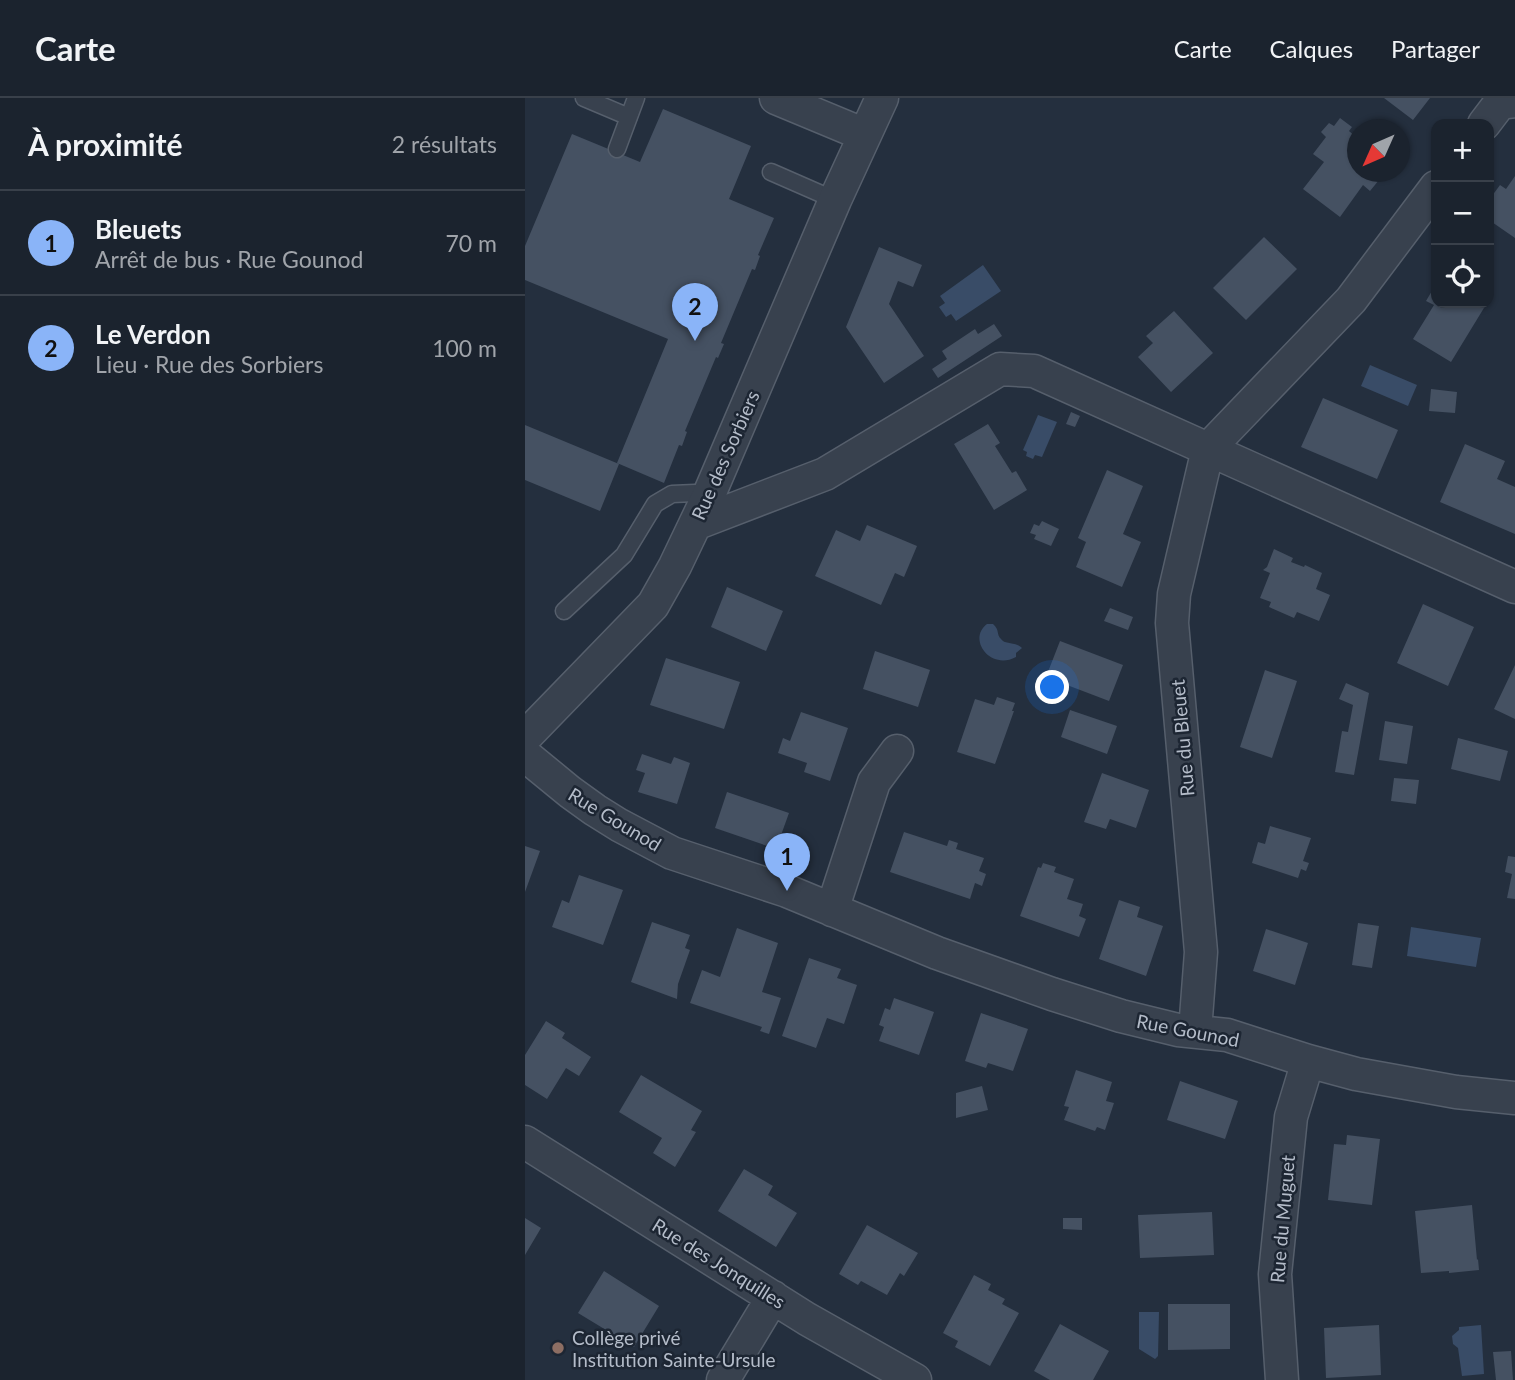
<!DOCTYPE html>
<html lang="fr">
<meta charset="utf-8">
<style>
:root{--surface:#1b232e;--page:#282f3a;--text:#f1f3f6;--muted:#a0a4aa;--line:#39404a;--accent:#8ab4f8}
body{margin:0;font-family:Lato,sans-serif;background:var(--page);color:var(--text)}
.controls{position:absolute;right:21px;top:21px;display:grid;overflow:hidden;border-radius:14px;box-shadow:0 2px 5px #0004}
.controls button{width:63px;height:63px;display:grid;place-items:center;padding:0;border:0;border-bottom:2px solid var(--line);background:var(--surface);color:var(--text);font:35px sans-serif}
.compass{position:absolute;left:822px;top:21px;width:63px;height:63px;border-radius:50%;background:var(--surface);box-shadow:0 2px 5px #0004;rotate:225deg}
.you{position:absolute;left:528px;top:590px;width:24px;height:24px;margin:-18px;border:5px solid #fff;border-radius:50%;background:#1a73e8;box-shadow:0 0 0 10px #1a73e833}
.badge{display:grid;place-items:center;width:46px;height:46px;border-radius:50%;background:var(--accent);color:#111;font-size:23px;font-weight:700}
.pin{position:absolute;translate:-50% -58px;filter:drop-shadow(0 2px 4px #0008)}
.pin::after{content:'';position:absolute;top:37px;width:24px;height:21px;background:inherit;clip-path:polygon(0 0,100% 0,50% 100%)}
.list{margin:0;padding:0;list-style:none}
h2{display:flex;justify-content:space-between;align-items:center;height:91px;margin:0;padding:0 28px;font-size:30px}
h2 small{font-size:23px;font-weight:400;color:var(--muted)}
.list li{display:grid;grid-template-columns:46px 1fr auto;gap:21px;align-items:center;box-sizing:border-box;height:105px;padding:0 28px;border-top:2px solid var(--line)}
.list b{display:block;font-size:26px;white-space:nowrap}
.list p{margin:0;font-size:23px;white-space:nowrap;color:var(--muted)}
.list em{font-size:23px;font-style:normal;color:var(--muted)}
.icon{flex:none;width:38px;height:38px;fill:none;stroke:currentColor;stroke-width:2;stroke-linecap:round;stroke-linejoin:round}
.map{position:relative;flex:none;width:990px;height:1282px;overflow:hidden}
header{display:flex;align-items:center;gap:42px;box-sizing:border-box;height:98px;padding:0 35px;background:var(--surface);border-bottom:2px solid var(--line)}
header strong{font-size:33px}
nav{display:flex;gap:38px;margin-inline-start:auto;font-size:24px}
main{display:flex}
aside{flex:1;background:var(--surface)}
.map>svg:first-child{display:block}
.water{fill:#394c67}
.building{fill:#455162}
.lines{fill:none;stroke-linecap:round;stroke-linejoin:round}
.lane-casing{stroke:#565f6c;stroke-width:19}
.street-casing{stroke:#565f6c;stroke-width:35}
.lane{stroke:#38414e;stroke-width:16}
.street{stroke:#38414e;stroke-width:32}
.education-dot{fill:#8d6e63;stroke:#1d2633;stroke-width:2.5}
.labels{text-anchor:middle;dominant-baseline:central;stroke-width:5;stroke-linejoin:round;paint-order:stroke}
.street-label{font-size:19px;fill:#b4bcc9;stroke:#1d2633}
.poi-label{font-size:19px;fill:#b4bcc9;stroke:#1d2633;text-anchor:start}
</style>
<header>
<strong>Carte</strong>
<nav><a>Carte</a><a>Calques</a><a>Partager</a></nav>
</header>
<main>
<aside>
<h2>À proximité<small>2 résultats</small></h2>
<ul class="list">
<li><span class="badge">1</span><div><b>Bleuets</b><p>Arrêt de bus · Rue Gounod</p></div><em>70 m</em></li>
<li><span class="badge">2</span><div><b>Le Verdon</b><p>Lieu · Rue des Sorbiers</p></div><em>100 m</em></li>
</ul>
</aside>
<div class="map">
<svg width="990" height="1282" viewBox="0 0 990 1282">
<rect width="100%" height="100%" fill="#242f3e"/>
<path class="water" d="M458,167l18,26 -45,30 -5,-7 -5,3 -7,-10 6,-4 -5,-7z
M845,267l47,20 -9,21 -47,-20z
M513,317l19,7 -15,35 -7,-2 -2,4 -7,-3 1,-4 -4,-2z
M462,526h6c7,6 3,10 8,15 4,6 13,2 21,9l-6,5v4c-26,14 -49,-18 -29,-33z
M886,829l70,11 -5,29 -69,-11z
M614,1214h20l-1,44 -3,3 -16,-10z
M956,1227l3,49 -22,2 -4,-28 -5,-4 -1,-8 7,-6v-3z"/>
<path class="building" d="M859,0h46l-17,22z
M138,11l88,37 -22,53 45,19 -16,37 2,1 -5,14 -3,-1 -31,74 3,1 -6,14 -2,-1 -31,74 2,1 -5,14 -3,-1 -15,38 -47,-20 51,-124 -143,-59v-34l47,-112 68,28z
M815,20l12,9 -3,4 8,7v34h17l-3,3 8,5 -9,11 -7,-6 -23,32 -37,-28 21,-27 -11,-8 13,-17 -5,-5 8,-9 5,3z
M990,78v62l-26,-18v-20l11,-15 6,4z
M739,139l33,32 -51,51 -33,-32z
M354,149l43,18 -9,22 -15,-6 -9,23 35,52 -40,27 -38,-56z
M911,186v19h51l-36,59 -38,-23 21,-34 -8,-4z
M649,213l39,42 -42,39 -33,-35 15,-14 -7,-7z
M469,226l8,12 -64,42 -6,-9 15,-10 -5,-8 33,-22 3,5z
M906,291l26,3 -2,21 -26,-2z
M798,300l75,32 -21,49 -76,-32z
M546,314l9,4 -5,11 -9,-3z
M463,326l12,19 -5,3 17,27 4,-2 11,19 -33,20 -40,-66z
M0,327l94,39 -19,47 -75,-31z
M940,346l40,17 -8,18 18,8v47l-75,-32z
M582,372l36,16 -20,48 18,8 -19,45 -46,-20 10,-25 -8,-4z
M517,423l17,8 -8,17 -17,-7 2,-4 -6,-2 4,-9 5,2z
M342,427l50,21 -13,31 -9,-4 -14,32 -66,-29 21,-46 24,11z
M749,451l19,9 -2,4 13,5 1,-2 17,8 -6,16 14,6 -11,26 -22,-9 -3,6 -25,-11 2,-5 -11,-4 10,-25 -7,-3 4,-3z
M202,489l56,24 -17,40 -55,-24z
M898,506l51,23 -26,59 -51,-23z
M585,510l23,9 -5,13 -24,-9z
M535,543l63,24 -14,36 -63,-24z
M350,553l55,19 -12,37 -55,-18z
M141,560l74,24 -16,47 -74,-24z
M990,567v54l-21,-10z
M740,572l32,11 -25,77 -32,-11z
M821,585l23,10 -15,82 -19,-3 7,-41 6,1 5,-27 -14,-6z
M472,599l18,6 -3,8h2l-19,53 -38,-12 18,-53 19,6z
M545,612l47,16 -10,28 -46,-17z
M276,614l47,16 -18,53 -26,-9 3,-9 -29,-10 5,-15 7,3z
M860,623l28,5 -6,38 -28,-4z
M933,640l50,13 -8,30 -49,-12z
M117,656l29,10 3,-7 16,6 -13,41 -39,-12 7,-19 -9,-3z
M577,675l47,17 -13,38 -26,-9 -4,10 -22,-7z
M869,680l25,2 -3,24 -25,-3z
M202,694l62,21 -13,36 -61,-21z
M745,728l41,12 -8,23 6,2 -3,8 -5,-2 -3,9 -46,-15 6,-21 7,2z
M379,734l43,14 2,-6 9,3 -2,6 28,9 -5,13 7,3 -4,12 -7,-3 -5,16 -80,-27z
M0,748l15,5 -15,41z
M983,758l7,1v42l-8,-1 5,-24 -7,-2z
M518,765l13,4 -2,5 20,7 -7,20 16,5 -4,12 7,3 -7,18 -59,-21 18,-49 3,1z
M54,777l44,15 -20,55 -51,-18 10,-27 7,3z
M594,802l21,7 -3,10 26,9 -17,50 -47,-17z
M127,824l38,13 -5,13 5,2 -12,34 -1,15 -46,-17z
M833,825l21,3 -7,42 -20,-3z
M212,830l41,15 -16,49 19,6 -12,36 -9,-3 2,-4 -72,-24 12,-33 18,7z
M741,831l42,14 -13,42 -42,-14z
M284,860l32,11 -4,9 20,7 -13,39 -17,-6 -11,30 -34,-12z
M369,900l40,14 -15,43 -40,-14 5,-14 -5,-2 6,-17 5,2z
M456,915l47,16 -15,42 -25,-8 -2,5 -21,-7z
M21,923l19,12 -3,5 29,19 -12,19 -13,-8 -19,31 -22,-14v-30z
M551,972l36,12 -6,19 8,2 -9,27 -8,-3 -2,4 -31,-11 5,-13 -5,-1z
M116,977l61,36 -11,19 5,2 -21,35 -22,-14 9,-15 -43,-26z
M655,983l58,20 -13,38 -58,-19z
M457,988l6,24 -32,8v-25z
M822,1037l33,4 -8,66 -44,-5 6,-56 12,1z
M219,1071l29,17 -5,9 29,18 -21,34 -58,-36z
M947,1107l5,55 1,-1 1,11 -30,3v-2l-28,2 -6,-62z
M687,1114l2,43 -74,3 -2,-43z
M0,1120l16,10 -16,27z
M538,1120h19v12l-19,-1z
M342,1127l51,28 -14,23 -4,-3 -13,22 -26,-14 -3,4 -19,-11z
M79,1173l55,35 -25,41 -56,-34z
M449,1177l17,9 -3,6 17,9 -3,5 17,9 -29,53 -35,-19 3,-6 -15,-8z
M643,1206h62v45l-62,1z
M535,1226l49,27 -16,29h-43l-16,-9z
M854,1227l2,50 -55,3 -2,-50z
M986,1253l2,29h-17l-3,-28z"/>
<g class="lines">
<defs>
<path id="lane" d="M59,0l45,19
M92,51l19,-51
M246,74l64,28
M39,513l60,-56 31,-51 17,-10 23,-1 13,4"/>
<path id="street" d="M251,0l89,37
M959,26l16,-21 15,-2
M170,426l130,-50 175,-105 34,2 481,216
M0,639l128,-132 22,-39 33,-69 127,-297 47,-102
M0,657l45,37 25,18 24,15 53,28 115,38 150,62 115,41 69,22 57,14 49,5 81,26 48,13 100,18 59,6
M307,812l42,-128 23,-31
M670,933l6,-79 -29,-329 2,-29 34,-145 143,-149 85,-113
M0,1044l282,177 108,61
M198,1282l50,-83
M757,1282l-7,-106 16,-157 17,-56"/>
</defs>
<use href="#lane" class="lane-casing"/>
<use href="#street" class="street-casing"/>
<use href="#lane" class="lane"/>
<use href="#street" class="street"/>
</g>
<circle class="education-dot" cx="33" cy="1250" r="7"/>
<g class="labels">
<g class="street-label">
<text transform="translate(200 357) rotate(-66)">Rue des Sorbiers</text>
<text transform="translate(657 640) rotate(-95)">Rue du Bleuet</text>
<text transform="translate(90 721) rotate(31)">Rue Gounod</text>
<text transform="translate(663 932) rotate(11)">Rue Gounod</text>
<text transform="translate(757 1121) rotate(-85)">Rue du Muguet</text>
<text transform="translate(194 1165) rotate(32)">Rue des Jonquilles</text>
</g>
<g class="poi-label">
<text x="47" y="1239">Collège privé<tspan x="47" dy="22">Institution Sainte-Ursule</tspan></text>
</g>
</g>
</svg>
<div class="controls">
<button>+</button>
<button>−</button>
<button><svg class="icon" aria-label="locate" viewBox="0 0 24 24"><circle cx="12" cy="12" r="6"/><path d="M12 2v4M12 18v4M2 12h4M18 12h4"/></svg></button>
</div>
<svg class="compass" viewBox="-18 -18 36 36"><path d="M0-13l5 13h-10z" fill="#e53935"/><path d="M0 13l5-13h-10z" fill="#a0a4aa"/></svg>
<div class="you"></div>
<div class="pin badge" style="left:262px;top:793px">1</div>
<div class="pin badge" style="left:170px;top:243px">2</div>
</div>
</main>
